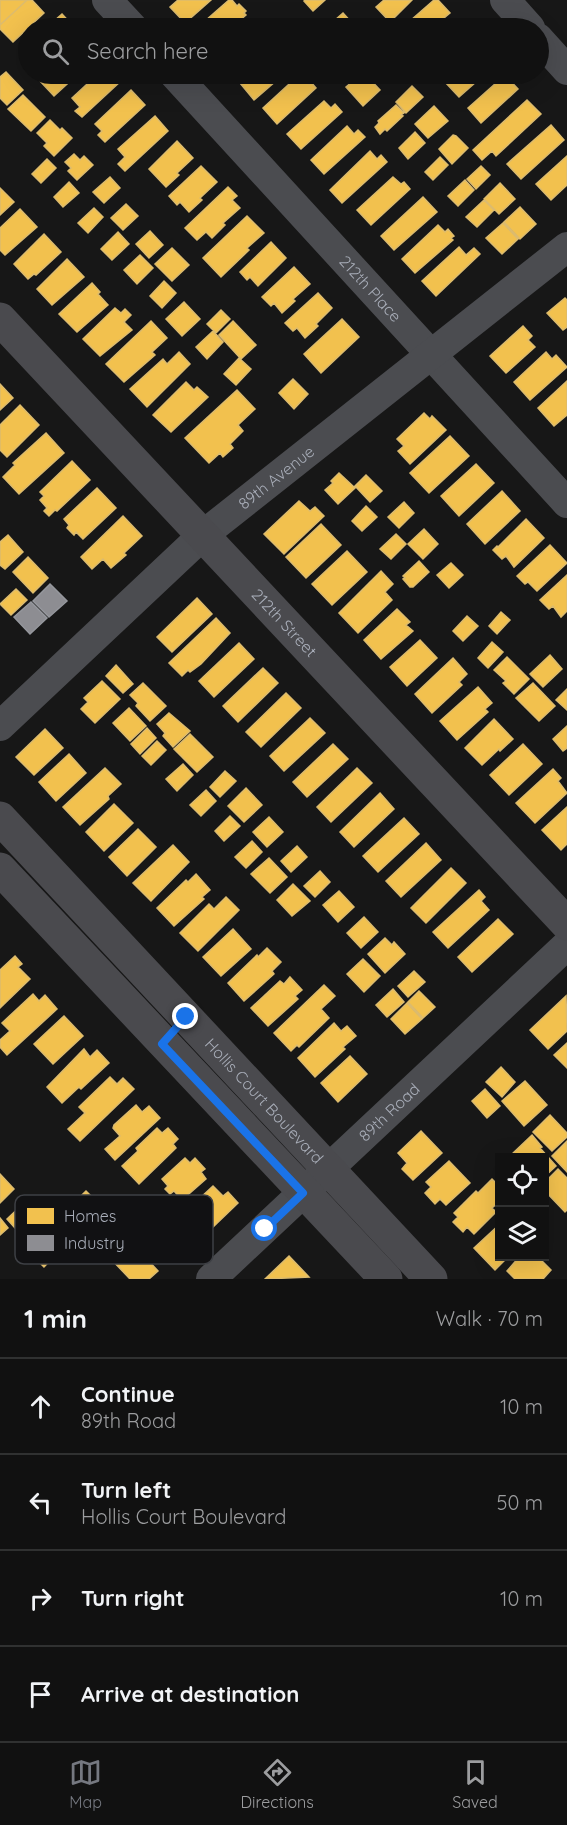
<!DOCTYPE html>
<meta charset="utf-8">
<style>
:root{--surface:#111;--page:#1a1a1a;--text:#f1f3f6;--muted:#9c9d9f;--line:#303131;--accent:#757880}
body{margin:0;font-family:Quicksand,sans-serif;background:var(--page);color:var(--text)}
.controls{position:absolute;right:18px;bottom:18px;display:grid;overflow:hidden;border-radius:0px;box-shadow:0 6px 24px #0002}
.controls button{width:54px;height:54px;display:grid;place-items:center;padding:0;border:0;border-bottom:2px solid var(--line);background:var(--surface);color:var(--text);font:30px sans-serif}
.stop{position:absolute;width:18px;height:18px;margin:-14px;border:4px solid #1a73e8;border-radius:50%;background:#fff}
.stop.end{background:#1a73e8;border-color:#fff;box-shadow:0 2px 6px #0008}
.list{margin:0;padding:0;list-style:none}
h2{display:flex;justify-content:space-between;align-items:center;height:78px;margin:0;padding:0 24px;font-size:26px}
h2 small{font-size:20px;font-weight:400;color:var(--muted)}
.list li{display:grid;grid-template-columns:39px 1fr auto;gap:18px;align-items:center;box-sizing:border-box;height:96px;padding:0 24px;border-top:2px solid var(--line)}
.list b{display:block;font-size:22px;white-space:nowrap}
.list p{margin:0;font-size:20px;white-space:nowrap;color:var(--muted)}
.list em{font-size:20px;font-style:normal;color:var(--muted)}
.icon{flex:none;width:33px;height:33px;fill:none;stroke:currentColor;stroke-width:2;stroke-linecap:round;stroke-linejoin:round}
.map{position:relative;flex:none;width:567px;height:1279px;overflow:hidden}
.search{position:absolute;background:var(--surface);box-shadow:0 6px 24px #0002;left:18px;right:18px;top:18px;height:66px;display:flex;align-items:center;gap:15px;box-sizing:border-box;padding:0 21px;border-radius:33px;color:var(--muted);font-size:22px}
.sheet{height:462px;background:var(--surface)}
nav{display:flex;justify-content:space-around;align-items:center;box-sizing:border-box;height:84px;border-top:2px solid var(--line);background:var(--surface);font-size:16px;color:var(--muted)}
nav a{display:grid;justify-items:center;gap:3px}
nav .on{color:var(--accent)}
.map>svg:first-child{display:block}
.homes{fill:#f2c14e;stroke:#dcbb6e;stroke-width:1.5}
.industry{fill:#8d8d92;stroke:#95979d;stroke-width:1.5}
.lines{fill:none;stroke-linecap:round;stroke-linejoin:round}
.street{stroke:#4b4c50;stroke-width:30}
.secondary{stroke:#4a4a4e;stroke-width:33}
.route{stroke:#1a73e8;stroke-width:8}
.labels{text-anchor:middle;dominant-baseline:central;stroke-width:6;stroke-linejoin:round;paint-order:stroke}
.street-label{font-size:16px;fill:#a8adb8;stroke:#111113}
.key{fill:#111113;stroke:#3e4045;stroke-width:1.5}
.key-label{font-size:16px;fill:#a8adb8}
</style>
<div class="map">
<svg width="567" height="1279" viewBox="0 0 567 1279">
<rect width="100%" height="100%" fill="#171717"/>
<path class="homes" d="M0,0h27l-27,25z
M27,0h5l12,13 -31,29 -13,-13v-4z
M178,0h33l-26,23 -15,-16z
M229,0h3l5,6 2,-2 7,7 -2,2 2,2 -15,13h-34z
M305,0h20l-12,11 -9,-10z
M384,0h28l-22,22 -14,-15z
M434,0h4l12,13 -18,15h-30z
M343,13l9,10 -6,5h-17l-2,-1z
M62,14l13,14h-29z
M6,72l17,18 -16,15 -7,-7v-21z
M48,74h30l-24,22 -14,-15z
M98,74h18l6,6 -40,37 -7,-6 5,-4 -8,-9z
M249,74h35l-30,26 -14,-17z
M300,74l9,10 2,-2 5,6 -39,36 -14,-16z
M361,74h4l15,16 -17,16 -17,-19z
M455,74h30l-26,23 -14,-15z
M505,75l13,14 -37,34 -13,-15z
M412,86l11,11 -17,16 -10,-11z
M131,90l14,15 -40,37 -7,-7 4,-4 -7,-7z
M23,95l22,22 -14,14 -23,-22z
M527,100l14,14 -45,42 -4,-5 -10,9 -9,-10z
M324,101l7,7 4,-4 7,8 -41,37 -14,-15z
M396,105l8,8 -3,2 2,1 -16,15 -2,-2 -5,5 -5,-7 4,-4 -1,-2z
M434,106l14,15 -20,17 -13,-14z
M155,116l13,15 -43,40 -7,-7 7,-7 -7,-8z
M50,120l10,10 2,-2 10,10 -18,18 -10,-10 3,-3 -10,-10z
M551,125l13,15 -43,39 -14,-15z
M347,126l7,8 4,-4 7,7 -41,37 -13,-14z
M415,132l10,11 -17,16 -9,-11z
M453,135l3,1 12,12 -16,16 -13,-15z
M177,141l16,17 -16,15 2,2 -13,12 -17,-18z
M370,151l7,8 4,-4 6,7 -45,41 -12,-13z
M74,154l6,6 4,-4 9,9 -16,15 -9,-9 3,-3 -6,-6z
M567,156v29l-16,15 -15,-16z
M440,157l8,8 -15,15 -8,-8z
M47,159l9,9 -15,15 -9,-9z
M201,166l16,16 -17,16 2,2 -13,12 -9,-10 -3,3 -8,-9z
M481,166l9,9 -14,14 -9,-10z
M110,177l10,11 -16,15 -11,-11z
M393,177l8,7 3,-2 6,7 -39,36 -14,-15z
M465,180l9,10 -16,16 -10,-10z
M69,182l10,11 -16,14 -9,-10z
M500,183l15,16 -16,15 -15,-15z
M228,187l9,9 -5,4 8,8 -17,15 2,2 -13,13 -6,-6 -9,8 -12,-12z
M0,188l14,14 -14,13z
M423,197l14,15 -43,38 -13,-14z
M484,200l10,10 -17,17 -11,-10z
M126,204l12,12 -15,14 -12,-12z
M520,207l16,17 -16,15 -16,-17z
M94,208l9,9 -15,16 -10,-10z
M20,209l17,18 -32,28 -5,-5v-22z
M247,216l17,17 -17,15 2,2 -28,27 -18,-19z
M503,223l15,16 -16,15 -16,-16z
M438,225l7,7 3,-3 6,7 -3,2 2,2 -38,33 -13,-14z
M150,231l13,14 -14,13 -13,-14z
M118,232l11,12 -17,16 -11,-11z
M44,234l17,18 -25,23 -2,-1 -6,5 -14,-15z
M271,242l15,16 -28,28 -8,-9 -3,3 -7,-8z
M459,247l7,8 8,-7 6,6 -44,42 -14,-15z
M172,248l17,17 -17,16 -17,-17z
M140,255l13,13 -16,16 -13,-14z
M67,259l17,18 -32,28 -15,-16z
M294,267l16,17 -17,15 2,2 -13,12 -8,-10 -3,3 -9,-9z
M164,281l12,12 -14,15 -12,-12z
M92,283l8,9 -2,2 10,11 -31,27 -18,-18z
M318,293l14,15 -16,16 2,2 -13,12 -8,-10 -4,3 -8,-8z
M565,298l2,2v27l-4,3 -16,-17z
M184,302l16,17 -18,17 -16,-17z
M115,308l6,5 4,-4 6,6 -7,7 8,8 -32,26 -17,-17z
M221,310l9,9 -14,14 -9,-9z
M342,319l17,18 -38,36 -17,-19z
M151,321l16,17 -15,14 3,3 -31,27 -18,-18z
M233,321l23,24 -15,14 -22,-24z
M523,326l9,10 -4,4 7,7 -29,26 -16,-17z
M213,331l10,11 -16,17 -11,-12z
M179,352l11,12 -43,43 -17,-18 33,-30 4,5z
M546,352l6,7 4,-4 11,12 -37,33 -16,-18z
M239,358l12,11 -15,16 -12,-11z
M293,379l15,15 -14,15 -15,-16z
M567,381v34l-13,11 -16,-18z
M186,382l8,8 3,-3 11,10 -37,35 -18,-17z
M0,384l13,14 -13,12z
M237,390l18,19 -17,16 5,6 -13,13 3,4 -10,9 -3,-4 -11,10 -24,-25z
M20,405l19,20 -32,32 -7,-7v-25z
M424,413l6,6 2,-3 14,14 -36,34 -12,-13 6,-5 -7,-7z
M46,433l18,20 -45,41 -16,-17 12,-12 -2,-2z
M450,436l19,20 -40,37 -19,-20z
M72,461l18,19 -33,31 -2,-1 -6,6 -5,-5 3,-3 -7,-8 4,-4 -4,-4z
M476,464l18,19 -35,33 -18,-20z
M339,473l16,15 -17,16 -13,-14 8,-7 -2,-2z
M366,475l16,16 -12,11 -15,-16z
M97,488l19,20 -33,31 -7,-7 -2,3 -7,-7 2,-3 -5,-6z
M502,491l18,20 -35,33 -18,-20z
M299,501l11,10 5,-4 9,9 -40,38 -20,-20z
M404,502l10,11 -15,15 -11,-11z
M366,506l11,11 -15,14 -10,-10z
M123,516l19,20 -18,17 2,2 -15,13 -8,-9 -11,10 -11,-12z
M526,519l18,19 -30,29 -8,-11 -4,3 -9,-9 4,-4 1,1z
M321,524l20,21 -35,33 -20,-21z
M424,529l14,15 -15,15 -15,-15z
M396,534l10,10 -15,15 -11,-10z
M8,535l15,17 -18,17 -5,-4v-23z
M550,545l17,18 -30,28 -9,-9 -3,2 -8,-8z
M347,551l20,21 -35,33 -20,-21z
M28,557l20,21 -15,15 -20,-21z
M419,561l10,11 -16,15h-3l-7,-8 2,-1 -2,-2z
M451,563l12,12 -14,13 -12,-13z
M381,571l12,13 -8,8 7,8 -34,33 -19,-20z
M567,575v36l-6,6 -8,-11 -4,3 -9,-9z
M16,589l11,11 -16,15 -11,-11z
M197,598l15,16 -40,38 -15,-15z
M397,609l13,13 -4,3 7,6 -32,28 -17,-19z
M501,612l9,8 -13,14 -8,-8z
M467,616l11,10 -15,15 -10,-10z
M216,618l14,15 -29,31 -11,8 -2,-2 -6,6 -13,-13z
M420,640l17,18 -30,28 -17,-19z
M492,642l11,10 -15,16 -10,-10z
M239,643l15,16 -40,38 -15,-16z
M550,655l12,14 -19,18 -13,-13z
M507,657l22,22 -15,15 -11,-11 3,-2 -12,-11z
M453,658l14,16 -8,8 3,3 -30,28 -17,-19z
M116,665l17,19 -10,9 -17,-17z
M263,668l15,15 -40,39 -15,-16z
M102,681l18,18 -25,24 -14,-14 7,-7 -4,-4z
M143,683l23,23 -16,15 -14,-15 2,-3 -8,-8z
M533,683l22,23 -16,15 -23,-23z
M478,687l14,16 -7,6 3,3 -31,28 -17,-19z
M567,689v21l-11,-10z
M286,693l15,15 -40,39 -15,-15z
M129,708l17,18 -16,15 -17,-18z
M169,713l21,18 -17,16 -10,-11 2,-3 -8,-9z
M310,718l15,15 -41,38 -14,-15z
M494,719l19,20 -13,12 -1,-2 -17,16 -17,-17z
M567,726v22l-4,3 -10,-12z
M147,728l9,10 -16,16 -9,-10z
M45,729l18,19 -29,27 -18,-18z
M190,734l23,23 -16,15 -23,-23z
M157,741l9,9 -15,15 -9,-9z
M333,744l15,15 -41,38 -14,-15z
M523,744l19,20 -33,31 -19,-20z
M69,754l17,19 -30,28 -17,-19z
M183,764l10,11 -16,16 -11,-12z
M105,768l16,16 -13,12 1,3 -29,26 -17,-18z
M357,768l15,15 -41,39 -14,-15z
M553,769l8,9 -3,3 9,12 -32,30 -19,-20z
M225,771l11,10 -16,16 -10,-10z
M246,788l16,17 -18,17 -16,-16z
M206,790l10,11 -15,15 -11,-11z
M380,793l14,16 -40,38 -14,-15z
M114,804l19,19 -29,28 -18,-19z
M567,807v37l-6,6 -19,-20z
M230,816l10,10 -16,15 -9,-10z
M269,817l14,15 -16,15 -14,-15z
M404,818l15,16 -41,38 -15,-16z
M138,829l18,18 -29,29 -18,-19z
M252,841l10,11 -16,16 -11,-11z
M426,843l15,17 -40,37 -15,-16z
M173,845l16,17 -38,39 -18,-18z
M297,846l10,11 -16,15 -10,-11z
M269,858l18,19 -17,16 -19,-19z
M451,868l15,15 -40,40 -15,-15z
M320,871l10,11 -15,15 -11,-11z
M196,874l14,16 -8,7 2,2 -30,27 -17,-18 29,-28 2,2z
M293,884l17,17 -18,15 -15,-16z
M479,890l6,7 -4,4 8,9 -41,38 -15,-16z
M339,891l15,16 -16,15 -15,-17z
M226,897l13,13 -41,41 -18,-18 29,-29 5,5z
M364,917l14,15 -17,16 -14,-15z
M498,919l15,15 -41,38 -14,-15z
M233,929l18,20 -30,27 -18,-19z
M385,938l7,7 2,-3 11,12 -20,19 -17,-19z
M267,948l14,14 -9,9 2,3 -30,27 -16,-18 29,-28 1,2z
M15,956l7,8 -4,3 12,12 -30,29v-38z
M363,959l17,17 -16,16 -17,-18z
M414,971l11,11 -17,15 -10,-11z
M290,977l12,13 -7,6 3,3 -30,27 -17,-18 29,-27 4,3z
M324,985l11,11 -14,13 8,9 -30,29 -2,-2 -6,6 -17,-18z
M393,989l11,13 -17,15 -11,-12z
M419,991l16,16 -12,11 -15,-16z
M33,994l6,7 6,-6 12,14 -50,46 -7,-8v-7l10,-9 -8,-8z
M566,996l1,35 -19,18 -18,-19z
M407,1003l15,16 -17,15 -14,-15z
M64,1016l19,20 -30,28 -19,-20z
M334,1023l7,8 6,-5 9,10 -13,11 2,2 -30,28 -17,-19z
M567,1043v25l-13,-13z
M84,1049l6,8 7,-7 12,13 -28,26 -2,-2 -17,16 -15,-16z
M350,1056l17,18 -29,28 -17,-19z
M501,1067l14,15 -13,15 -16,-15z
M110,1077l7,7 6,-6 11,11 -54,52 -12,-12 17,-16 -6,-6z
M525,1081l22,24 -23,21 -22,-25z
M485,1089l15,17 -13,12 -15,-17z
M136,1105l6,7 7,-6 11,12 -45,42 -10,-11 15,-13 -7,-8 1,-3z
M550,1115l17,18v4l-15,14 -19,-19z
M157,1128l5,5 6,-5 10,11 -5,5 3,4 -37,36 -17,-18 16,-15 -2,-3z
M421,1131l21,22 -29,27 -11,-11 5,-6 -9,-10z
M532,1135l10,12 -2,1 16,18 -12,11v-19h-29l-3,-4z
M567,1141v31l-15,-16z
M185,1158l5,5 5,-5 10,11 -4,3 5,7 -24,21 -8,-9 -4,3 -5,-5 3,-3 -6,-7z
M449,1161l21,22 -24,22 -6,-6 -5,5 -10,-11 6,-6 -5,-5z
M558,1169l9,9v32l-2,2 -21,-22v-7z
M0,1174l14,15 -14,14z
M492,1179l8,8v14l-8,7 4,4 -22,22 -7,-7 -4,5 -10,-10 5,-5 -4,-4 22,-22 2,2z
M213,1186l10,10 5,-4 10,11 -27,26 -13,-14 -7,7 -8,-8z
M86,1191l17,17 -33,32 -17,-17z
M26,1201l16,18 -19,18 -16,-18z
M0,1218l8,10 -8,7z
M53,1223l17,17 -26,27 -17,-17z
M500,1224v32h9l-14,14 -21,-22z
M130,1241l28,30 -9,8h-19l-19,-20z
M289,1256l20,21 -44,2z
M520,1256h17l14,14 -8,9h-28l-8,-8z"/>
<path class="industry" d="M50,584l17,17 -18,16 -16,-16z
M31,602l16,16 -17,16 -16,-17z"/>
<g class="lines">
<g class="street">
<path d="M107,0l26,28"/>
<path d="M505,0l25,28"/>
<path d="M538,38l29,32"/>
<path id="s1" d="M174,74l393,429"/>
<path id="s2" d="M0,726l203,-191 364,-288"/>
<path id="s3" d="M211,1279l356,-334"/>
</g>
<g class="secondary">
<path id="s4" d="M0,319l567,605"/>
<path id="s5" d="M0,818l431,461"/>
<path d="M0,869l386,410"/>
</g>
</g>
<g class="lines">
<path class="route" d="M186,1017l-24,27 141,149 -38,36"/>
</g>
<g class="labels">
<g class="street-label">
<text stroke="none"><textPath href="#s1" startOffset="291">212th Place</textPath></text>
<text stroke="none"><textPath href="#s2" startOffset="372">89th Avenue</textPath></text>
<text stroke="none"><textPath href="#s4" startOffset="416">212th Street</textPath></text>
<text stroke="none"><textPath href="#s5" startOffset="387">Hollis Court Boulevard</textPath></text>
<text stroke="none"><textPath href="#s3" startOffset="244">89th Road</textPath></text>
</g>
</g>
<rect x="15" y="1195" width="198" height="69" rx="9" class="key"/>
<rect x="27" y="1208" width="27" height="16" fill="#f2c14e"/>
<rect x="27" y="1235" width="27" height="16" fill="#8d8d92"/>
<g class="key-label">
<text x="64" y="1222">Homes</text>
<text x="64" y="1249">Industry</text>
</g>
</svg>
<div class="controls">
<button><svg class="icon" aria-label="locate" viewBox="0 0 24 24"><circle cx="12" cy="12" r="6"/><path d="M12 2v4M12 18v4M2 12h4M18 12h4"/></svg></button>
<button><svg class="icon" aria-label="layers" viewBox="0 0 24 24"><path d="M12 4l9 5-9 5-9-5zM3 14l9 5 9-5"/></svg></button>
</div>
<div class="stop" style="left:265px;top:1229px"></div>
<div class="stop end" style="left:186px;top:1017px"></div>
<div class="search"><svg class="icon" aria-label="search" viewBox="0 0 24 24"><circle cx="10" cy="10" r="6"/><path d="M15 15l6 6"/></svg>Search here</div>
</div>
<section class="sheet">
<h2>1 min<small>Walk · 70 m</small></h2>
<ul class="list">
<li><svg class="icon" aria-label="ahead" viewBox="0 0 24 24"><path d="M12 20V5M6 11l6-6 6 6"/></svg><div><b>Continue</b><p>89th Road</p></div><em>10 m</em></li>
<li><svg class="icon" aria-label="left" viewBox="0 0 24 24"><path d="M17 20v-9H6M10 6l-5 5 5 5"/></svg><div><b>Turn left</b><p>Hollis Court Boulevard</p></div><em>50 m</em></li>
<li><svg class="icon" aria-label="right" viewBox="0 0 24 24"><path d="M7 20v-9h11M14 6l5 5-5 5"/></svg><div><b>Turn right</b></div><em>10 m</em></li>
<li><svg class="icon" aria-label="arrive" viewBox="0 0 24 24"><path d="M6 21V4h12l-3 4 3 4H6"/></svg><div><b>Arrive at destination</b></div></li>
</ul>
</section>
<nav>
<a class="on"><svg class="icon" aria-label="map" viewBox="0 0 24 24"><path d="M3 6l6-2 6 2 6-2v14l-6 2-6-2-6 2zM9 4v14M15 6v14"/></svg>Map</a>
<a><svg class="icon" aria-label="directions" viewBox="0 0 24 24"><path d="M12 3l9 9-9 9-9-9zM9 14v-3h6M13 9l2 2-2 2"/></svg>Directions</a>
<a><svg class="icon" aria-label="saved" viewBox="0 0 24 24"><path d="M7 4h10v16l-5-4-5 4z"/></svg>Saved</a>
</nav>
